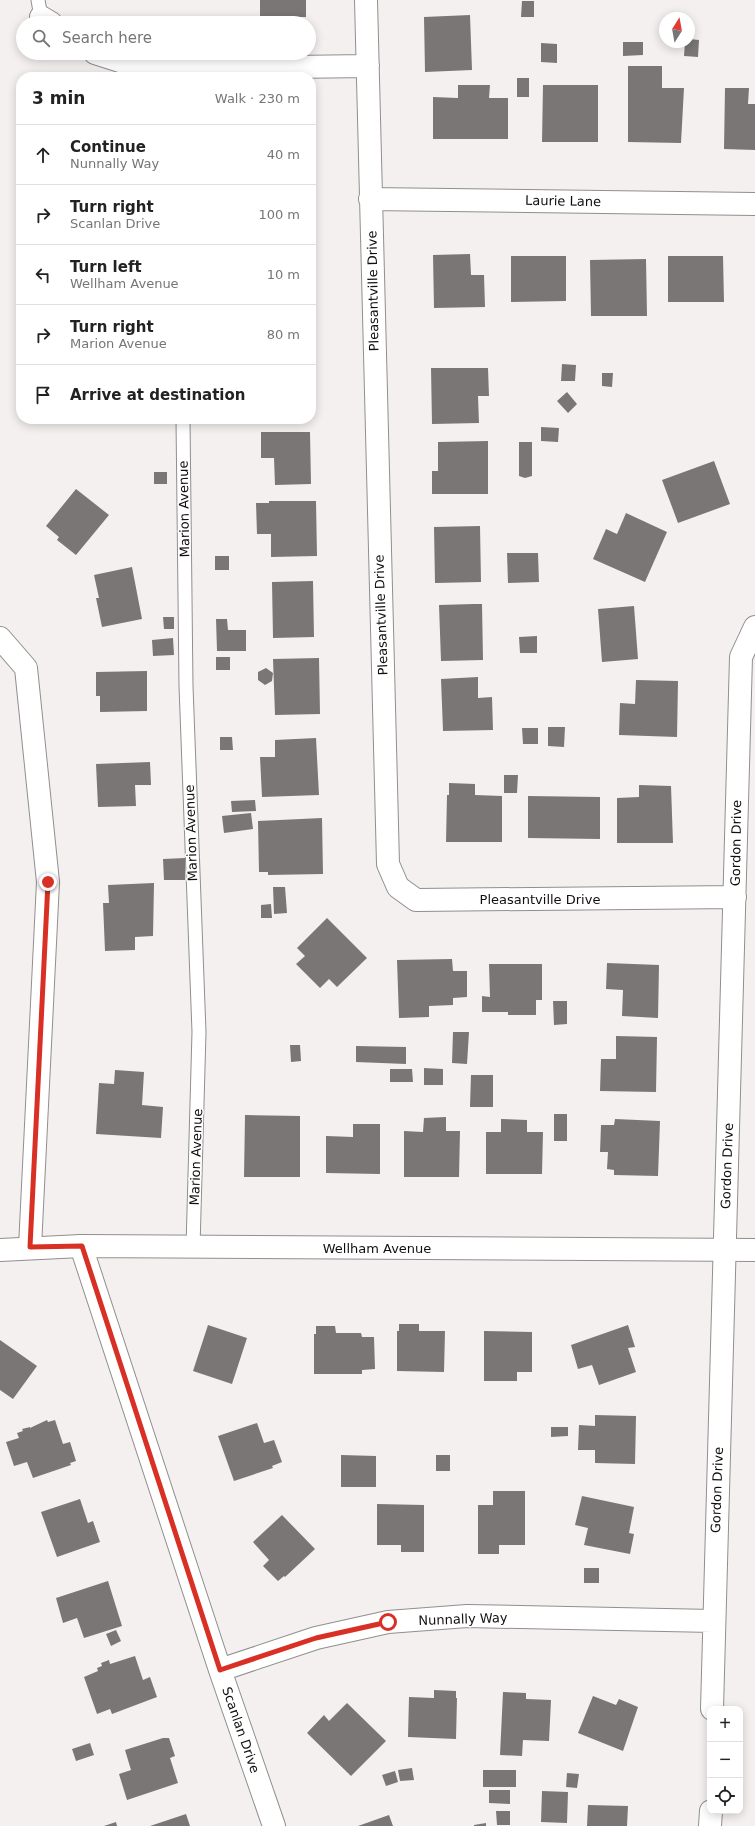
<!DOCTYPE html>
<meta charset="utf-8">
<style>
:root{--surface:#fff;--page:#f2f2f2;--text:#222;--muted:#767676;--line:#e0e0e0}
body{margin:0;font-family:"DejaVu Sans",sans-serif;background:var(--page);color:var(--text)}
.controls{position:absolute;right:12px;bottom:12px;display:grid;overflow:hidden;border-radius:8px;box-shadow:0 2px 10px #0003}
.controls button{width:36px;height:36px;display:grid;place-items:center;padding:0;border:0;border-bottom:1px solid var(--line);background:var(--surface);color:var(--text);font:20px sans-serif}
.compass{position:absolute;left:659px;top:12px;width:36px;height:36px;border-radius:50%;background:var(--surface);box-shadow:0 2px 10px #0003;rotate:11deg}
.stop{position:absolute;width:12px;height:12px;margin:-9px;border:3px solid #d93025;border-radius:50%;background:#fff}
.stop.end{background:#d93025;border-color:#fff;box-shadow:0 1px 4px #0008}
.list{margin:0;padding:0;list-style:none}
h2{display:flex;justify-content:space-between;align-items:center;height:52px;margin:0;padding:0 16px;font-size:17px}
h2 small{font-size:13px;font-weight:400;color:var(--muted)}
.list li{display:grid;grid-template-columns:26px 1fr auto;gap:12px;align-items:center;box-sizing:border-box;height:60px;padding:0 16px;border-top:1px solid var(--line)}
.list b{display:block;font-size:15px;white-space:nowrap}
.list p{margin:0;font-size:13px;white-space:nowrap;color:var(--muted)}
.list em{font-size:13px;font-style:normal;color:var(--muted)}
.icon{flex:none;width:22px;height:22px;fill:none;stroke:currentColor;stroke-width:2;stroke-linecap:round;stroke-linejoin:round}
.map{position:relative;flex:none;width:755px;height:1826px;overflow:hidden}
.search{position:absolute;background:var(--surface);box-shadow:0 2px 10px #0003;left:16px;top:16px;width:300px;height:44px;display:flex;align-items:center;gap:10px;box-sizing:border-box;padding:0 14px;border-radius:22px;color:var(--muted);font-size:15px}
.panel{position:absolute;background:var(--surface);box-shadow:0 2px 10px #0003;left:16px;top:72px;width:300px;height:352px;border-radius:16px}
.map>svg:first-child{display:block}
.building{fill:#7a7676}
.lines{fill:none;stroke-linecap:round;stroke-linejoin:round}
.service-casing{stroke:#928e8d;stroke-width:15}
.minor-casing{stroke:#928e8d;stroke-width:24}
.tertiary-casing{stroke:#928e8d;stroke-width:24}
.service{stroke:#fff;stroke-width:13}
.minor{stroke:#fff;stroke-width:22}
.tertiary{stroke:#fff;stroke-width:22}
.route{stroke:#d93025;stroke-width:5}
.labels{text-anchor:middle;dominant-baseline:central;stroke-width:3;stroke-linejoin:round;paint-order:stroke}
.street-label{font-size:13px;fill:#100e0e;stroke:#fff}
</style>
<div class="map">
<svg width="755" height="1826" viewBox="0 0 755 1826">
<rect width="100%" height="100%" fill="#f5f0f0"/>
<path class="building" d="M260,0h46v17h-46z
M522,1h12v16h-13z
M470,15l2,55 -47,2 -1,-55z
M689,39l10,1 -1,17 -14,-1 1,-14h4z
M623,42h20v13l-20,1z
M541,43l16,1v19l-16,-1z
M628,66h34v22h22l-3,55 -53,-1z
M517,78h12v19h-12z
M458,85h32l-1,13h19v41h-75v-42l25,1z
M543,85h55v57h-56z
M725,88h24l-1,16h7v46l-31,-1z
M470,254l1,21h13l1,32 -51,1 -1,-53z
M511,256h55v45l-55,1z
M668,256h55l1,46h-56z
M646,259l1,57h-56l-1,-56z
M311,343h2l1,55h-3z
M562,364l14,1 -1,16h-14z
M431,368h57l1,28h-11l1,27 -47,1z
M602,373h11l-1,14 -10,-1z
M567,392l10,12 -9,9 -11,-12z
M541,427l18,1 -1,14 -17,-1z
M261,432h49l1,52 -36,1 -1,-27h-13z
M488,441v53h-56v-23h6v-29z
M519,442h13v34l-7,2 -6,-2z
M714,461l16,43 -52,19 -16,-43z
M154,472h13v12h-13z
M76,489l33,26 -33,40 -19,-15 2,-3 -13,-11z
M269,501h47l1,55 -46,1v-23h-14l-1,-31h13z
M626,513l41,19 -22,50 -52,-23 13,-30 11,5z
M480,526l1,56 -46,1 -1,-56z
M507,553h31l1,29 -31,1z
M215,556h14v14h-14z
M132,567l10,52 -40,8 -6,-29h3l-5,-23z
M313,581l1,56 -41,1 -1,-56z
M473,604h9l1,56 -42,1 -2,-56z
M634,606l4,53 -36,3 -4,-53z
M163,617h11v12h-10z
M216,619h11l1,11h18v21h-29z
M537,636v17h-17l-1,-16z
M173,638l1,17 -21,1 -1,-16z
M216,657h14v13h-14z
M319,658l1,56 -45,1 -2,-56z
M266,668l7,5 -1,8 -7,4 -7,-5v-8z
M147,671v40l-47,1v-16h-4v-24z
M478,677v21l14,-1 1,33 -50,1 -2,-52z
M636,680l42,1 -1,56 -58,-2 1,-32 15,1z
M548,727h17l-1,20 -16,-1z
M522,728h16v16h-15z
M220,737h12l1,13h-13z
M316,738l3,57 -57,2 -2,-40h15v-17z
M150,762l1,23h-16l1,21 -38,1 -2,-43z
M504,775h14l-1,18h-13z
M449,783l26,1v11l27,1v46h-56l1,-47h2z
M639,785l32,1 2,57h-56v-45l22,-1z
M528,796l72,1v42l-72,-1z
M255,800l1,11 -24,1 -1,-11z
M251,813l2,16 -29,4 -2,-17z
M322,818l1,56 -55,1v-3h-9l-1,-51z
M185,858v22h-21l-1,-21z
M154,883l-1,53 -18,1v13l-30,1 -2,-48h6l-1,-18z
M273,887h12l2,26 -13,1z
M271,904l1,14h-11v-13z
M327,918l40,40 -30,29 -8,-8 -9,9 -24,-24 9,-8 -8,-8z
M452,959l1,12h14v26l-14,1v7l-24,1v11l-30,1 -2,-58z
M607,963l52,2 -1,53 -36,-2 1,-26 -17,-1z
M489,964h53v36h-6v15h-28v-3h-26v-16l8,1z
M553,1001h14v23l-13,1z
M453,1032h16l-2,32 -15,-1z
M616,1036l41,1 -1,55 -56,-1 1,-32h15z
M290,1045h10l1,16 -10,1z
M356,1046l50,1v17l-50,-2z
M424,1068l19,1v16h-19z
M390,1069h22l1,13h-23z
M115,1070l29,2 -2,33 21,2 -2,31 -65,-4 3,-51 15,1z
M471,1075h22v32h-23z
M554,1114h13v27h-13z
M245,1115l55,1v61h-56z
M446,1117v14h14l-1,46h-55v-46l19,1 1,-14z
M501,1119l26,1v12h16l-1,42h-56v-42h15z
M615,1119l45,2 -2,55 -44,-1v-5l-7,-1 1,-17h-8l1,-27h13z
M353,1124h27v50l-54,-1v-37l27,1z
M399,1324h20v7h26l-1,41 -47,-1v-40h2z
M208,1325l39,13 -15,46 -39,-13z
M628,1325l7,22 -7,1 8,24 -37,13 -7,-20 -14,4 -7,-24z
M316,1326h19l1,7h25l1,4h12l1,32 -13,1v4h-48v-40h2z
M484,1331l48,1v40h-15v9h-33z
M0,1340l37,26 -24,33 -13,-9z
M595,1415l41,1 -1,48 -40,-1v-13h-17l1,-25 16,1z
M47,1420l1,2 7,-2 8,24 7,-2 6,19 -6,2 1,2 -38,13 -6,-16 -13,4 -8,-24 13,-4 -2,-5 6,-2 -1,-2 8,-2v1z
M257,1423l7,20 10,-3 8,22 -10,4 1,2 -39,13 -16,-45z
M551,1427h17v9l-17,1z
M341,1455l35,1v31h-35z
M436,1455h14v16h-14z
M493,1491h32v54h-26v9h-21v-49h15z
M582,1496l52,11 -5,26 5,1 -4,20 -46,-9 4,-17 -13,-3z
M80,1499l8,24 5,-2 7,21 -43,15 -16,-45z
M377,1504l47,1v47h-23v-7h-24z
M282,1515l33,34 -30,28 -1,-1 -6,5 -15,-15 6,-6 -16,-18z
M584,1568h15v15h-15z
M108,1581l14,45 -38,12 -7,-20 -14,5 -7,-25z
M116,1630l5,11 -10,5 -5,-12z
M135,1656l8,24 7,-3 7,20 -45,17 -2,-5 -13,5 -13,-37 14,-6 -1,-3 5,-2 -1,-3 8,-3 1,4z
M434,1690l22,1v7h1l-1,41 -48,-2 1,-40 25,1z
M503,1692l23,1v6l25,1 -2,41 -26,-1 -1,16 -22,-1z
M593,1696l23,9 3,-6 19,8 -15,44 -45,-18z
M347,1703l39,38 -35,35 -44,-43 17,-18 5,6z
M163,1738h6l6,18 -5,2 8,25 -51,17 -8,-26 12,-4 -6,-20z
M90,1743l4,12 -18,6 -4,-12z
M412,1768l2,12 -14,1 -2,-11z
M483,1770h33v17h-33z
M395,1771l3,11 -12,4 -4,-11z
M567,1773l12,1 -2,14 -11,-1z
M489,1790h21v14l-21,-1z
M542,1791l26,1 -1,31 -26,-1z
M588,1805l40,1 -1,20h-40z
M496,1811h14v14h-13z
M186,1814l4,12h-40z
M389,1815l4,11h-35z
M116,1822l1,4h-13z
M486,1823v3h-12v-1z"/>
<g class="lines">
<defs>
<path id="service" d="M38,0l3,17
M183,419l3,267 13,346 -6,215"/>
<path id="minor" d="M366,0l22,864 10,23 18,13 319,-3
M41,17l10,6
M95,53l50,16 223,-3
M370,199l385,5
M0,638l26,30 22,214 -18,365
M81,1246l139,424 54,156
M220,1670l96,-32 72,-16 79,-6 246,5
M712,1709l29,-1052 14,-30
M710,1826l1,-15"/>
<path id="tertiary" d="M0,1250l81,-4 674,4"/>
</defs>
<use href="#service" class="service-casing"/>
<use href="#minor" class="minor-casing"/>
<use href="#tertiary" class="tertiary-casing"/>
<use href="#service" class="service"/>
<use href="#minor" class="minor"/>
<use href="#tertiary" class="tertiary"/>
</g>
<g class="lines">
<path class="route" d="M48,882l-18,365 52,-1 138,424 96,-32 72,-16"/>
</g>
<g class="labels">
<g class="street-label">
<text transform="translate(563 201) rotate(1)">Laurie Lane</text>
<text transform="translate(373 291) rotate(-91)">Pleasantville Drive</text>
<text transform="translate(184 509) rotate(-91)">Marion Avenue</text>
<text transform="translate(381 615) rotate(-92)">Pleasantville Drive</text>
<text transform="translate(191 833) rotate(-92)">Marion Avenue</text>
<text transform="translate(736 843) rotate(-89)">Gordon Drive</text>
<text x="540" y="899">Pleasantville Drive</text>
<text transform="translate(196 1157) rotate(-88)">Marion Avenue</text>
<text transform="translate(727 1166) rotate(-88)">Gordon Drive</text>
<text x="377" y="1248">Wellham Avenue</text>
<text transform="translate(717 1490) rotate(-88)">Gordon Drive</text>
<text transform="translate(463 1619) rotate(-2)">Nunnally Way</text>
<text transform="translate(241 1730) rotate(71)">Scanlan Drive</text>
</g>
</g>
</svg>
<div class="controls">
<button>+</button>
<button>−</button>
<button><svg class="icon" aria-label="locate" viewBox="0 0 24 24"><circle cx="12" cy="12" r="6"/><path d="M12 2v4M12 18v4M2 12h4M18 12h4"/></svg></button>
</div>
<svg class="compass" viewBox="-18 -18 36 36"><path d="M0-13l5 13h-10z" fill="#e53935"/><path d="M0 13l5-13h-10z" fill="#767676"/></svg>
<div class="stop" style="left:388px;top:1622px"></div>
<div class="stop end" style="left:48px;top:882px"></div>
<div class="search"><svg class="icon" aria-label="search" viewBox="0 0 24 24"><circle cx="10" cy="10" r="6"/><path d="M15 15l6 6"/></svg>Search here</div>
<section class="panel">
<h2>3 min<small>Walk · 230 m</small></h2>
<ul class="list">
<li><svg class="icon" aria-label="ahead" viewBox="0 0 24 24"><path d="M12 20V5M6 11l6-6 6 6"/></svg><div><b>Continue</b><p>Nunnally Way</p></div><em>40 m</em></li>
<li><svg class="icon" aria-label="right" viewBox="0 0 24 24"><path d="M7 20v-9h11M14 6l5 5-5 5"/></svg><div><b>Turn right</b><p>Scanlan Drive</p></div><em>100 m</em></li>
<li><svg class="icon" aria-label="left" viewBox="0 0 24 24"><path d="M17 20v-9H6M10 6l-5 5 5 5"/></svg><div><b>Turn left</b><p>Wellham Avenue</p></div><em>10 m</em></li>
<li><svg class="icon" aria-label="right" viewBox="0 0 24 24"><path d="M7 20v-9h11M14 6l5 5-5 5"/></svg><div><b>Turn right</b><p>Marion Avenue</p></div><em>80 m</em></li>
<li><svg class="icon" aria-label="arrive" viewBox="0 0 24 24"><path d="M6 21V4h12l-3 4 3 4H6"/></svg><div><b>Arrive at destination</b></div></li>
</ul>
</section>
</div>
